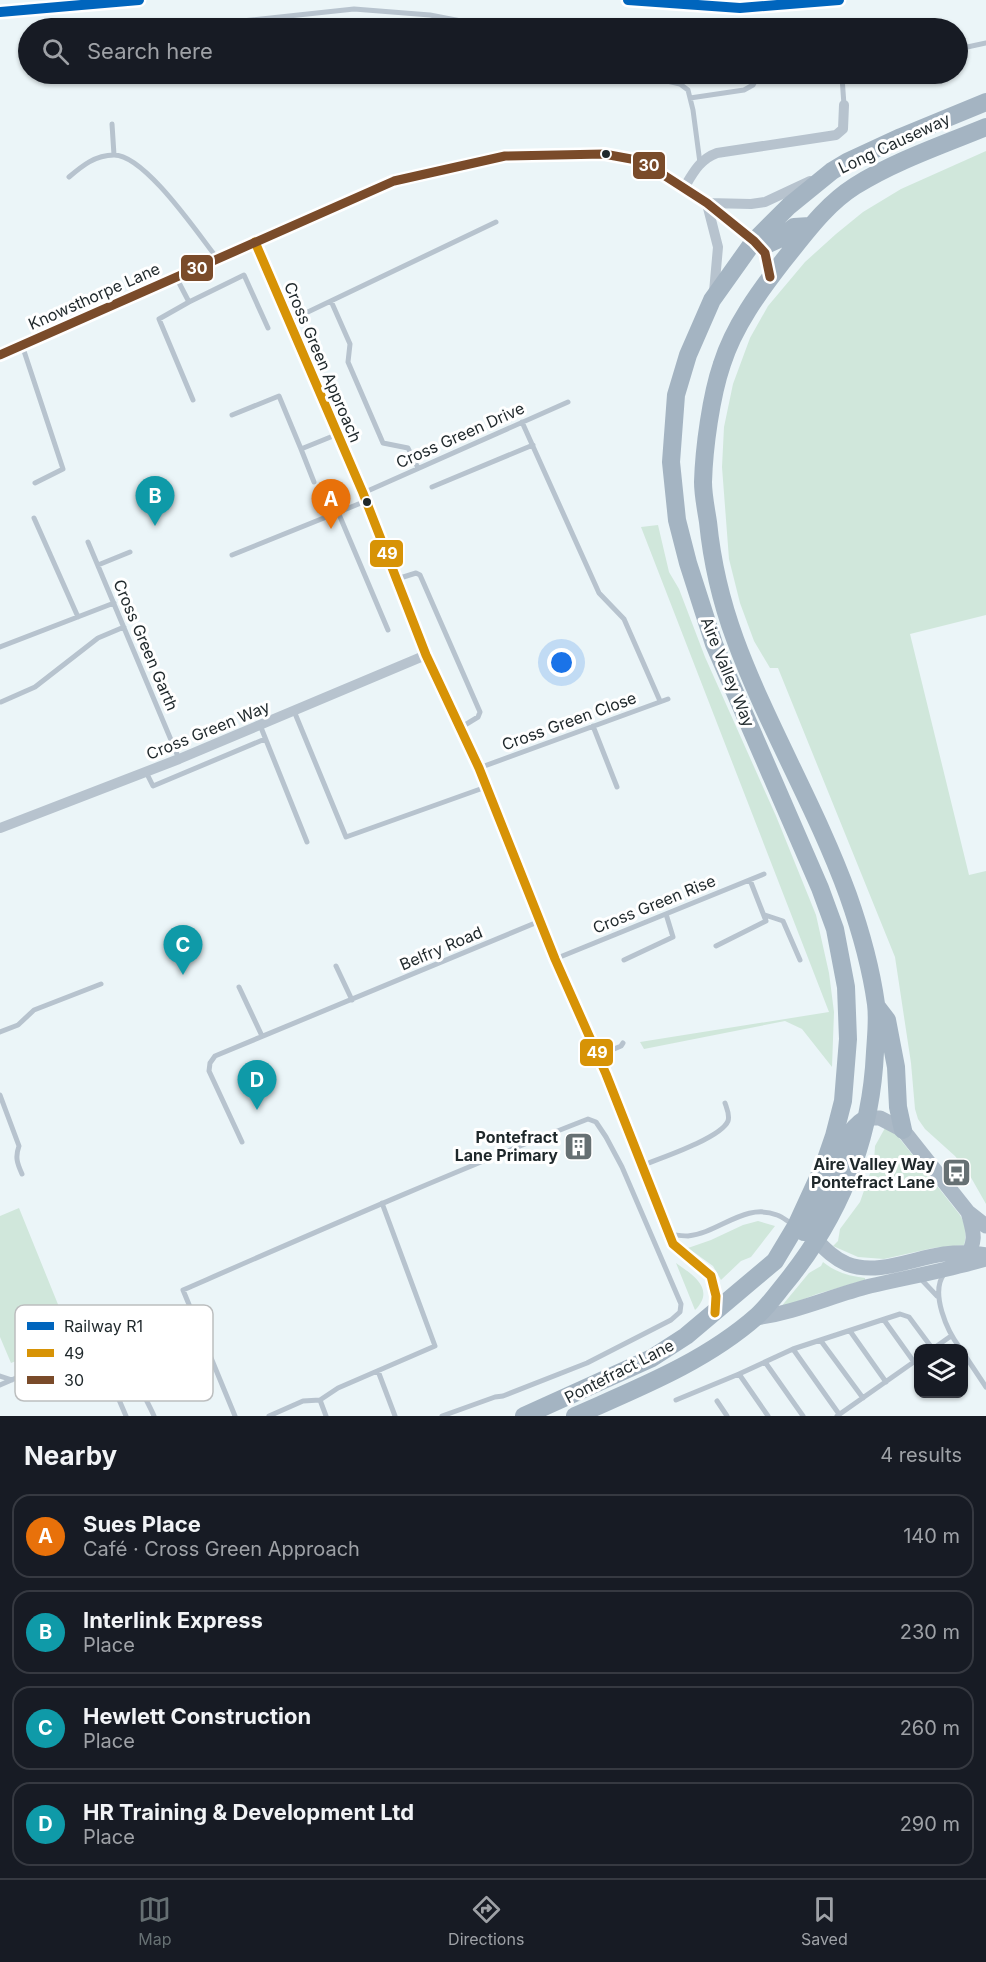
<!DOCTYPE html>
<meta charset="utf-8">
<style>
:root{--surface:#171b24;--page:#20242c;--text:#f1f3f6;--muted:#9ea1a6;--line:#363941;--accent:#667073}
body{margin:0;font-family:Inter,sans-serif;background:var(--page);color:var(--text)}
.controls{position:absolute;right:18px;bottom:18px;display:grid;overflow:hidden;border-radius:12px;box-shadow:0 2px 4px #0004}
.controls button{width:54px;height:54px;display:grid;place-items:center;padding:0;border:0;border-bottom:2px solid var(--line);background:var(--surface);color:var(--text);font:30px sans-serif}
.you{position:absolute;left:562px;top:663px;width:21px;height:21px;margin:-15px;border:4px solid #fff;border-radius:50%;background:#1a73e8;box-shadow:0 0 0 9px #1a73e833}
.badge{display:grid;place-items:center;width:39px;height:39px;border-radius:50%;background:var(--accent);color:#fff;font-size:20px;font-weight:700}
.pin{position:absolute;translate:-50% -50px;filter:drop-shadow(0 2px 3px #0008)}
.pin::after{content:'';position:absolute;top:32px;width:21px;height:18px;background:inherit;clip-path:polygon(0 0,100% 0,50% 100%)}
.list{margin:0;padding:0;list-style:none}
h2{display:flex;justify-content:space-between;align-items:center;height:78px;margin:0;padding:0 24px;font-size:26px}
h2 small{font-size:20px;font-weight:400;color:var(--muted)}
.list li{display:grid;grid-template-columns:39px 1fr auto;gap:18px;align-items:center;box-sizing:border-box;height:84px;margin:0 12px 12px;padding:0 12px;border:2px solid var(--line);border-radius:18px}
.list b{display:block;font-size:22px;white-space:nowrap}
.list p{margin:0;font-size:20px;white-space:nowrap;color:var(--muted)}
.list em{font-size:20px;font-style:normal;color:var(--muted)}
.icon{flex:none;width:33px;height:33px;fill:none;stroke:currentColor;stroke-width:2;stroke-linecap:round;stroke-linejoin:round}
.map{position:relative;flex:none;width:986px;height:1416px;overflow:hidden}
.search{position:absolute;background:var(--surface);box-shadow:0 2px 4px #0004;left:18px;right:18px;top:18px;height:66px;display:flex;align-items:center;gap:15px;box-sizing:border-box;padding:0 21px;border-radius:33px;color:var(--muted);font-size:22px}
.sheet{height:462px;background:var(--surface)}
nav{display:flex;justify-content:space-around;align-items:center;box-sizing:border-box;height:84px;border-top:2px solid var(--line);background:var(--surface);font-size:16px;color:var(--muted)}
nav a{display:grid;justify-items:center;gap:3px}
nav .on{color:var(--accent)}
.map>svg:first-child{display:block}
.green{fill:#d0e7db}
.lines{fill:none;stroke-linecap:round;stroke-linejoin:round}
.lane{stroke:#b7c3ce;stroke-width:5}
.street{stroke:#b7c3ce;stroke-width:10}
.secondary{stroke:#abb9c6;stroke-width:15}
.highway{stroke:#a4b4c2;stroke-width:18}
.bus-1-casing{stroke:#fff;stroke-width:14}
.bus-2-casing{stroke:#fff;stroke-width:14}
.bus-1{stroke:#d79306;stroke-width:9}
.bus-2{stroke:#7a4b2a;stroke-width:9}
.rail-1-casing{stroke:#fff;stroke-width:15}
.rail-1{stroke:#0065bd;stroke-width:10}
.bus-dot{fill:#1f282b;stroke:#fff;stroke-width:2}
.labels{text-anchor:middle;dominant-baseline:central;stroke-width:6;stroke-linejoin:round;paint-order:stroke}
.street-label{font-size:16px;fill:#1f282b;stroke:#fff}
.poi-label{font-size:16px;font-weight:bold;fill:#1f282b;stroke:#fff;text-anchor:end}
.key{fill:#fff;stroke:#bcbebf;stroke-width:1.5}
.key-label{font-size:16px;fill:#1f282b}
.line-badge{stroke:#fff;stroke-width:2}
.badge-label{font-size:16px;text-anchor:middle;font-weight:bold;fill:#fff}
</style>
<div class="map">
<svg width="986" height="1416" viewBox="0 0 986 1416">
<rect width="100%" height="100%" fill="#ebf5f8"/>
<path class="green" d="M986,151v464l-76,19 59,241 17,-4v333l-17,-30 -14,-18 -30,-27 -7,-10 -3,-10 -4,-46 -16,-106 -117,-289h-8l-16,-27 -14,-38 -11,-44 -7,-92 2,-40 9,-43 17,-46 18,-32 37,-44 31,-28 27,-22 38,-23z
M658,525l11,47 10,17 26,68 71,159 40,99 13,58 5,39 -2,55 -30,-38 -17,-8 -141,28 -4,-7 189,-30 -188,-485z
M885,1128l9,4 6,7 60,76c6,10 7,20 4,30l-31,3 -49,11 -26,-2 -25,-11 5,-5 2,-12 20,-27 14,-40 1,-16z
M19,1208l53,131 -61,24 -11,-26v-121z
M758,1221l17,5 -24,31 -10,4 -20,19 -8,-14 -25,-18 23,-8 32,-15z
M823,1262c12,10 26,14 42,16v2l-48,14 -37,14 29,-35 12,-7z
M676,1263c17,12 40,26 19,47z"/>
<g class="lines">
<path class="lane" d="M233,22l121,-13 76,6 67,13
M958,49l28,-6
M637,74l43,10 8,6 5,20 7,53
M921,79l2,-5
M690,98l54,-8 9,-5 6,-11
M844,105l-2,-28 3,-3
M112,124l2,31
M69,177c13,-11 26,-22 45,-22 31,0 84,79 103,103
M176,277l13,25 55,-27 24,53
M331,301l19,43 -2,18 35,81 25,5 10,20
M189,302l-30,17 34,81
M289,321l207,-99
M22,345l41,124 -28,14
M232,415l47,-19 22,53 37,-15
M522,422l77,171 25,26 36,82
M301,449l13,33
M432,487l101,-42
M363,493l205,-91
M338,512l50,118
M34,518l44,99
M88,542l91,217
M232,555l134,-54
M98,565l32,-13
M397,579l19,-6 4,2 60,137 -2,5 -18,11
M0,647l114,-44
M1,702l34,-15 63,-49 26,-11
M294,711l52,126 140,-50
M260,725l47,117
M593,726l24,61
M479,768l189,-69
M146,772l7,14 112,-47
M765,915l18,6 17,39
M716,946l50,-25 -16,-41
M555,959l209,-85
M624,960l49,-23 -7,-23
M336,966l16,34
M239,987l23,49
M0,1032l18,-7 16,-15 67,-26
M598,1056l23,-10 2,-3
M0,1095l19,51c-4,11 -2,17 3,28
M242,1142l-33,-71 1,-8 5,-7 325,-135
M643,1165c18,-7 78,-27 85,-44 2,-6 -1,-12 -3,-18
M669,1234c7,1 13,2 19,2 31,-3 57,-34 89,-21 6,2 11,7 17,10
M944,1274c-14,19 3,57 16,74
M919,1277l18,19
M884,1320l30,42
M850,1331l36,51
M88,1334l12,22
M821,1341l42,57
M934,1348l17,-12
M793,1349l46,65
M964,1354l22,33
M765,1362l38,54
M378,1371l17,45
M0,1376l12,4
M0,1385l81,-35 10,2 10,6 25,58
M320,1400l18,-12 97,-42 -53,-143
M676,1400l63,-26
M717,1401l10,15
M154,1416c-5,-12 -18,-33 -18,-44 -1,-25 43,-39 61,-48
M235,1416l-52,-126c135,-59 269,-118 405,-171l8,3 10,15 16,30 59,137 -1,8 -9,8 -84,43 -84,33 -8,1 -53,19
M269,1416l34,-15 17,-1 6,16
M768,1416l-29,-42 54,-25 107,-35 9,3 23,31
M837,1416l81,-57"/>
<path class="street" d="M684,188c9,-15 16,-29 33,-35l119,-18 7,-6 1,-24
M707,203l44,1 14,-2 45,-21
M707,204l11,43 -4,45
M255,242l108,251 63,162 53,113 76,191 51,115 67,170 38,32 5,20 -1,17
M0,355l394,-174 111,-25 99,-2 38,7 65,42 47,38
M0,828l179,-69 247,-104"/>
<path class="secondary" d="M868,1118h12l23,12 65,82 18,14
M817,1241c9,9 18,18 30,23 30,12 67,-6 97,-10 15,-2 28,-2 42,1
M965,1261c12,-22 9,-27 3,-49
M755,1318c39,-5 76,-22 115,-32 39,-9 78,-16 116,-27"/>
<path class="highway" d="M754,241l14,3 11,-5 15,-12 16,-1
M877,1007l10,13 9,47 2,40 5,23
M804,1232c10,-15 19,-30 26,-46 10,-22 13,-53 34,-66
M524,1416l128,-58 34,-22 89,-75 21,-35 28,-61 10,-29 9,-35 5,-62 -2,-52 -11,-58 -15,-41 -106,-244 -26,-81 -11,-43 -6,-58 5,-67 12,-40 24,-55 42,-59 35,-35 43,-35 15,-9 54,-25 85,-35
M575,1416c63,-28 130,-54 182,-100 10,-9 18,-20 26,-30 57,-69 88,-145 92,-234 1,-16 3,-33 1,-48 -5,-36 -16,-75 -28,-109 -32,-88 -81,-169 -113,-256 -14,-38 -23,-77 -27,-117 -2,-13 -5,-27 -5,-40 1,-34 8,-86 19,-118 12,-38 37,-72 61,-103 22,-27 42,-56 72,-75 40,-25 87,-41 131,-59"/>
<defs>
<path id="bus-1" d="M255,242l108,251 63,162 53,113 76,191 51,115 67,170 38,32 5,20 -1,17"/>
<path id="bus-2" d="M0,355l394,-174 111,-25 99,-2 38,7 65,42 47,38 11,12 5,24"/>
</defs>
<use href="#bus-1" class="bus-1-casing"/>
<use href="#bus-2" class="bus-2-casing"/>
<use href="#bus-1" class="bus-1"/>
<use href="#bus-2" class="bus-2"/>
<defs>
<path id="rail-1" d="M628,0l112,8 99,-8
M0,12l139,-12"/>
</defs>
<use href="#rail-1" class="rail-1-casing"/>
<use href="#rail-1" class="rail-1"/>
</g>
<defs>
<symbol id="building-square" viewBox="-11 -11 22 22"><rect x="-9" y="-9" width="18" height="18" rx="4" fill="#667073" stroke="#fff"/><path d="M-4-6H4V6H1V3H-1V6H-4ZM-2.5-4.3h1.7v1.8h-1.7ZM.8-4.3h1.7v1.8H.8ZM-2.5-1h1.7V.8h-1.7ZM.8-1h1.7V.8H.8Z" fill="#fff"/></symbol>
<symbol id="bus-square" viewBox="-11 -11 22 22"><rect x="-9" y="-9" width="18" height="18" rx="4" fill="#667073" stroke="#fff"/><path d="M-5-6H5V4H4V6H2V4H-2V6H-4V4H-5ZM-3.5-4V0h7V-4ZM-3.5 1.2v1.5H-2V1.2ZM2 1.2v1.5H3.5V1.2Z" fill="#fff"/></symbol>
</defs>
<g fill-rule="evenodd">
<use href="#building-square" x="562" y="1130" width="33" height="33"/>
<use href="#bus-square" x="940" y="1156" width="33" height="33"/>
</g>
<g class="bus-dot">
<circle cx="606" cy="154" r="5"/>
<circle cx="367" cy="502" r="5"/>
</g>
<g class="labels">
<g class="street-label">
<text transform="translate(894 143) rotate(-25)">Long Causeway</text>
<text transform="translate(94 296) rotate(-24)">Knowsthorpe Lane</text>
<text transform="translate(323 362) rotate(67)">Cross Green Approach</text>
<text transform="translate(460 435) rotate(-24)">Cross Green Drive</text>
<text transform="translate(146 645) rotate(67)">Cross Green Garth</text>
<text transform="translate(728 672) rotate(68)">Aire Valley Way</text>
<text transform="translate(569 721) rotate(-20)">Cross Green Close</text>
<text transform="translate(208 730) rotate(-22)">Cross Green Way</text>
<text transform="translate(654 904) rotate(-22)">Cross Green Rise</text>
<text transform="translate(441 948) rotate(-23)">Belfry Road</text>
<text transform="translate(619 1371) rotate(-27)">Pontefract Lane</text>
</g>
<g class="poi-label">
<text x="558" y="1137">Pontefract<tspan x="558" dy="18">Lane Primary</tspan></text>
<text x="935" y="1164">Aire Valley Way<tspan x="935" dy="18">Pontefract Lane</tspan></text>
</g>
</g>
<rect x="15" y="1305" width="198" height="96" rx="9" class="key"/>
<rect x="27" y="1322" width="27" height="8" fill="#0065bd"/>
<rect x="27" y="1349" width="27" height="8" fill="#d79306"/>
<rect x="27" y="1376" width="27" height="8" fill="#7a4b2a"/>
<g class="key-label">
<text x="64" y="1332">Railway R1</text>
<text x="64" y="1359">49</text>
<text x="64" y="1386">30</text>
</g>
<g class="line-badge">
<rect x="632" y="151" width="34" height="29" rx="6" fill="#7a4b2a"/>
<rect x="180" y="254" width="34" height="28" rx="6" fill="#7a4b2a"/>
<rect x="369" y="539" width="35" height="29" rx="6" fill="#d79306"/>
<rect x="579" y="1038" width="35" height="29" rx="6" fill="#d79306"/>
</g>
<g class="badge-label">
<text x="649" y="171">30</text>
<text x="197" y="274">30</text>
<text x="387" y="559">49</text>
<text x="597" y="1058">49</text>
</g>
</svg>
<div class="controls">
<button><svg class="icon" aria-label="layers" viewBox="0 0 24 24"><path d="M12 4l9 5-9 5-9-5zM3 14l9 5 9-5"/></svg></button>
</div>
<div class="you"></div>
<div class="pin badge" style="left:331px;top:529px;background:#e8710a">A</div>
<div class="pin badge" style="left:155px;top:526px;background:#0f9aa8">B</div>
<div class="pin badge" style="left:183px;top:975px;background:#0f9aa8">C</div>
<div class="pin badge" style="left:257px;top:1110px;background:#0f9aa8">D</div>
<div class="search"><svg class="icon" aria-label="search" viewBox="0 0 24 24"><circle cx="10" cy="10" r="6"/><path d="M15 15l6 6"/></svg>Search here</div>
</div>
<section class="sheet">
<h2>Nearby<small>4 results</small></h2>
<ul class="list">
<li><span class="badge" style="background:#e8710a">A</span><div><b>Sues Place</b><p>Café · Cross Green Approach</p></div><em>140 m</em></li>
<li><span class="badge" style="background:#0f9aa8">B</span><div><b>Interlink Express</b><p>Place</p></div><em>230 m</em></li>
<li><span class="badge" style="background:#0f9aa8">C</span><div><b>Hewlett Construction</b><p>Place</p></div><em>260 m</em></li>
<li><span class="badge" style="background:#0f9aa8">D</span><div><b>HR Training &amp; Development Ltd</b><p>Place</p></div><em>290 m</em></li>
</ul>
</section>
<nav>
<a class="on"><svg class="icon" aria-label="map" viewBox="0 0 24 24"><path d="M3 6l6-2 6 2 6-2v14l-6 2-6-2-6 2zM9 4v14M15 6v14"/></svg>Map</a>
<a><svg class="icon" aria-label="directions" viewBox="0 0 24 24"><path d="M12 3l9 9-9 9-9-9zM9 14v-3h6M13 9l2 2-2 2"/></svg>Directions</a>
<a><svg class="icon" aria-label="saved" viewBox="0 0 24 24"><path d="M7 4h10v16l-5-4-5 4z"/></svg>Saved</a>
</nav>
